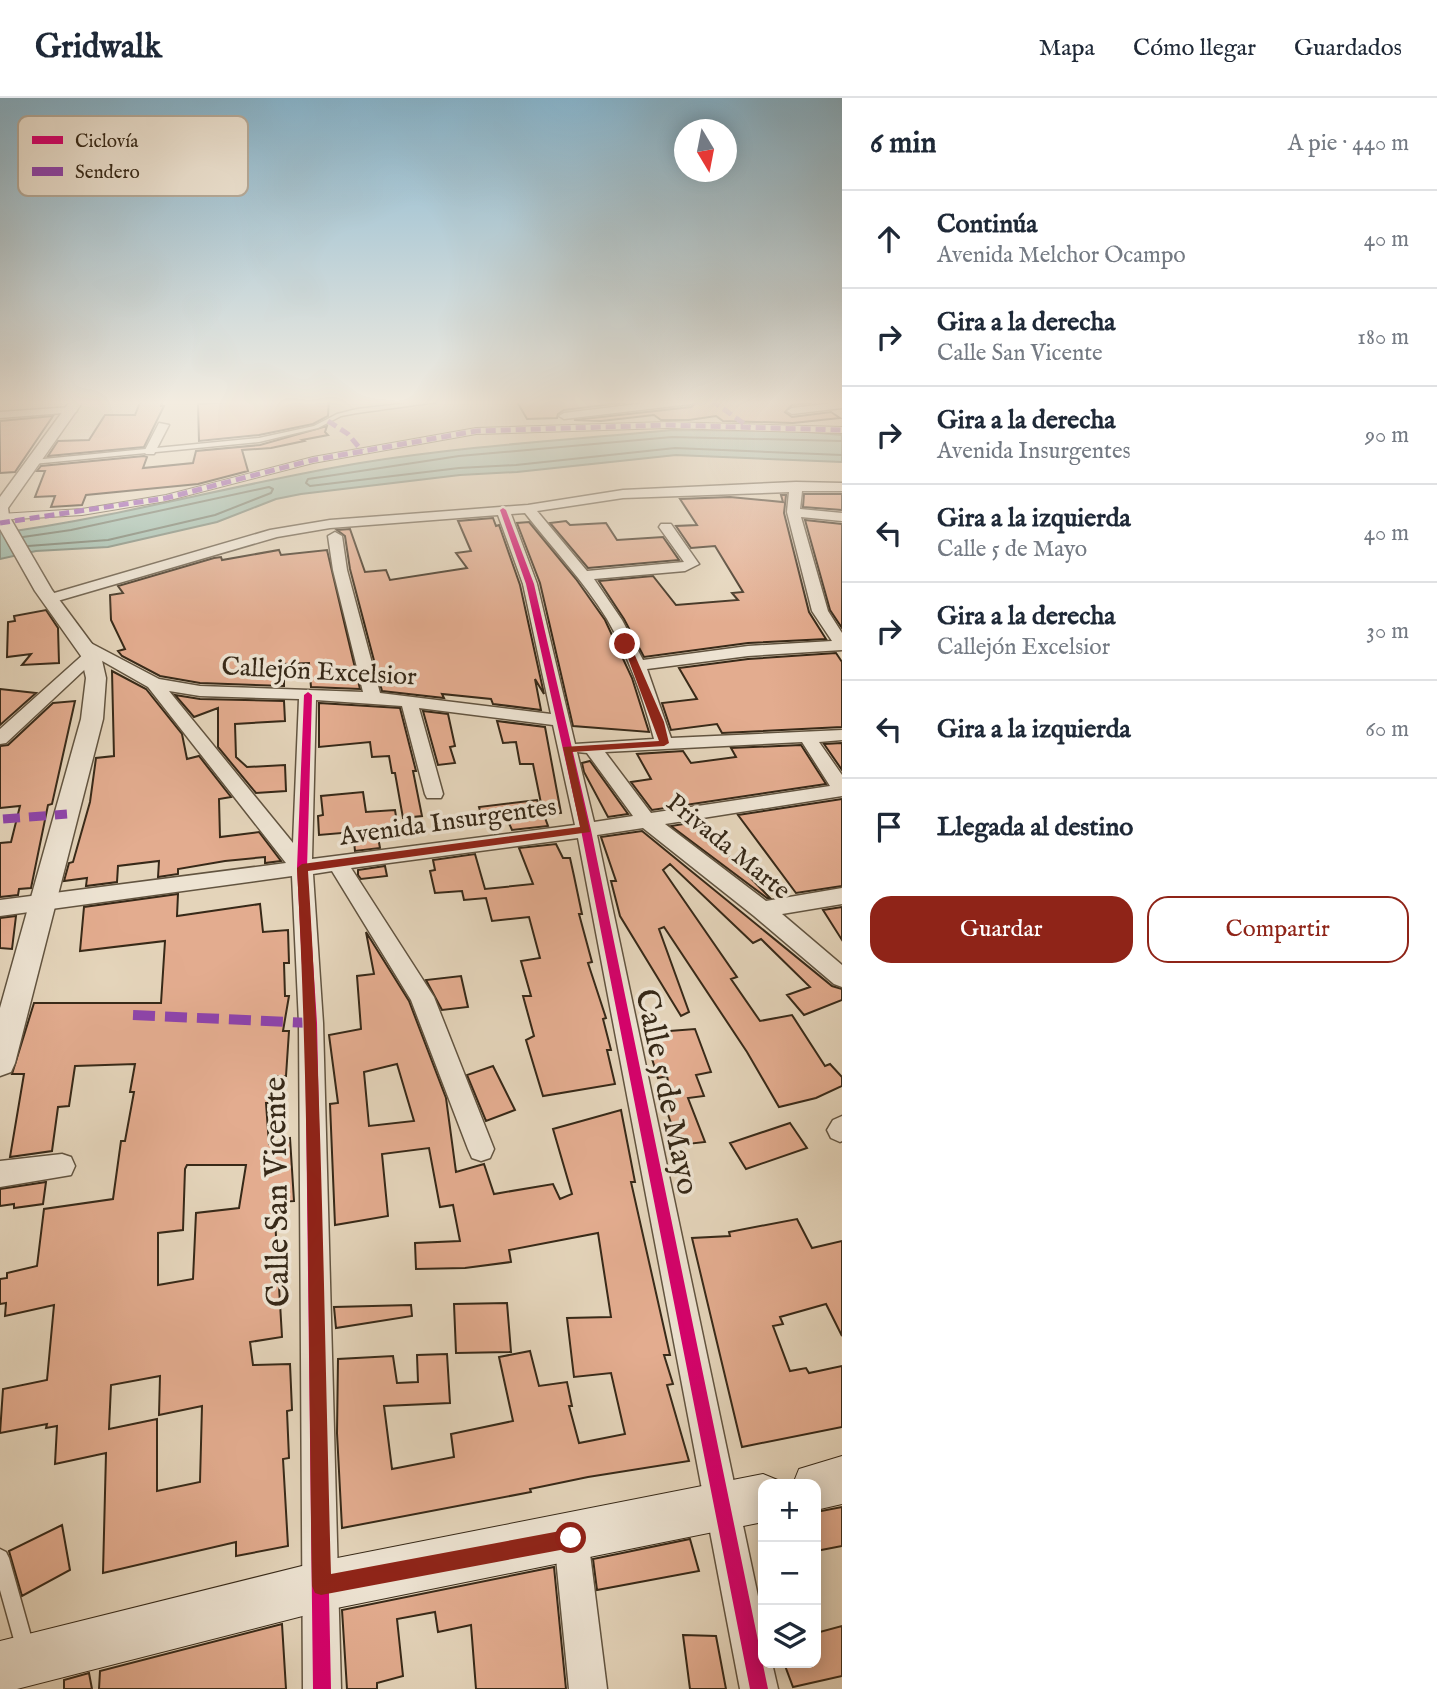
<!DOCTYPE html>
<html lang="es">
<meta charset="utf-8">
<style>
:root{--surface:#fff;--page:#f6f6f7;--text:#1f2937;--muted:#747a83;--line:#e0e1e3;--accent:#8f2418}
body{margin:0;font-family:"IM FELL English",serif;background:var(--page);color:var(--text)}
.controls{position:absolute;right:21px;bottom:21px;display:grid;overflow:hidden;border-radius:14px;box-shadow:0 4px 18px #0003}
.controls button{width:63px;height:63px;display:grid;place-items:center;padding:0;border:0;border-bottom:2px solid var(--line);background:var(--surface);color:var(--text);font:35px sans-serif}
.compass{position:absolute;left:674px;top:21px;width:63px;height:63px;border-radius:50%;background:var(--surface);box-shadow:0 4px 18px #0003;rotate:170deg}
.stop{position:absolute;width:21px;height:21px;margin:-16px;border:5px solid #8f2418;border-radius:50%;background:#fff}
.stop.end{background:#8f2418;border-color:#fff;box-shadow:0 2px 7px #0008}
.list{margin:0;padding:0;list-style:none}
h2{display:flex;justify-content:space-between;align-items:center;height:91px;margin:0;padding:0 28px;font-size:30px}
h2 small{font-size:23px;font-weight:400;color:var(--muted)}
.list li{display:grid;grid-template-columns:46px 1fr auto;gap:21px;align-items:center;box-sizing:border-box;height:98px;padding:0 28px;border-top:2px solid var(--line)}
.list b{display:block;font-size:26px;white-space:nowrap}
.list p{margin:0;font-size:23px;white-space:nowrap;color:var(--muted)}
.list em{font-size:23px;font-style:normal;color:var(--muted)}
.actions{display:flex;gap:14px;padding:21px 28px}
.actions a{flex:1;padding:16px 0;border:2px solid var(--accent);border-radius:21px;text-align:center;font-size:24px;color:var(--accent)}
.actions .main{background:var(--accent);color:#fff}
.icon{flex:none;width:38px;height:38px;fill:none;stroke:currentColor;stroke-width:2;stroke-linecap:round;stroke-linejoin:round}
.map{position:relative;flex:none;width:842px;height:1591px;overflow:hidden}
header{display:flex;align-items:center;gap:42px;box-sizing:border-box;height:98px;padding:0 35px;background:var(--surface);border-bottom:2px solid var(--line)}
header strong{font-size:33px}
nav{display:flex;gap:38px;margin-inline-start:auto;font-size:24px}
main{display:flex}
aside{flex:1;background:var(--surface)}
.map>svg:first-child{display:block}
.water{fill:#97b9aa;stroke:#717f70;stroke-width:2}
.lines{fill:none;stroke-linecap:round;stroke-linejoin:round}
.shore{stroke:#677161;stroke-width:2}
.building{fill:#e3ac8f;stroke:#372918;stroke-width:2;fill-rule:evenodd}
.service-casing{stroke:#625440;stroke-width:3}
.pedestrian-casing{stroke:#625440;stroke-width:2}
.minor-casing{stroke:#625440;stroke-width:3}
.tertiary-casing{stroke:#625440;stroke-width:3}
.secondary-casing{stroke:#372918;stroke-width:2}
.service{fill:#ede3d2;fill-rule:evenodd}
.pedestrian{fill:#ede3d2;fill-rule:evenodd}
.minor{fill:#ede3d2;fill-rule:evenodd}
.tertiary{fill:#ede3d2;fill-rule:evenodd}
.secondary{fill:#ede3d2;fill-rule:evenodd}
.quiet-far2{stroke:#8e44ad;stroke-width:5;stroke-dasharray:10 5;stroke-linecap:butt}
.quiet-far1{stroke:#8e44ad;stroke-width:9;stroke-dasharray:17 9;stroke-linecap:butt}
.quiet{stroke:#8e44ad;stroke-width:10;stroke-dasharray:22 10;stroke-linecap:butt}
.cycleway-casing{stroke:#ede3d2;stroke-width:5}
.cycleway{fill:#d6006c;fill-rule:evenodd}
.route{fill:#8f2418}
.labels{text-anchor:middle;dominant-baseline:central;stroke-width:7;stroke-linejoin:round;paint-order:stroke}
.street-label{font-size:26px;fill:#372918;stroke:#ede3d2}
.near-street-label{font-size:32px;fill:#372918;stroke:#ede3d2}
.key{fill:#ede3d2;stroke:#b6ab9a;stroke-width:2}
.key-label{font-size:19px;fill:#372918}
</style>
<header>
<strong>Gridwalk</strong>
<nav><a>Mapa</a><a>Cómo llegar</a><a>Guardados</a></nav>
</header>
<main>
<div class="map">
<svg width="842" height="1591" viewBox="0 0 842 1591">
<rect width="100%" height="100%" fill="#e4d4ba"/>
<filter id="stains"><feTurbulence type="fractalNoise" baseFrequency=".00286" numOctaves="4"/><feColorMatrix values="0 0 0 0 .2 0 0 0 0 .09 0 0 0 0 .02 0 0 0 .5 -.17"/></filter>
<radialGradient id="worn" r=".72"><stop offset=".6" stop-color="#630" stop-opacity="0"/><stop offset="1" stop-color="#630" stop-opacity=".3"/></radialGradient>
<path class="water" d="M672,332l125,1 45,4v27l-166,-7 -159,17 -57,3 -159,19 -25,5 -59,23 -109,25 -72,4 -36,8v-26c121,-16 239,-50 360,-70 103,-17 208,-23 312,-33z"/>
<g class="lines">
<path class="shore" d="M842,343l-170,-4 -213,19 -151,23 -2,4 4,3 149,-18 57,-3 159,-17 167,7
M23,439l48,-7 198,-43 4,2 -2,4 -56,22 -107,25 -80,6"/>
</g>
<path class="building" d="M141,302h22l-2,6h3l-20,41 -96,9 10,-15 31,-1 16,-25h30z
M264,302h65l-1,16 -15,8 -54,11 -60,6 -1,-37z
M516,302h130l-82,10 -6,4 -1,4 -30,1z
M698,302h116l3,2 -25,3 -7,7 7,5 39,-5 9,6 -47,5 -70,-2 -7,-5 -27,4h-28l-7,-5 -53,6 -27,-1 117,-13z
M53,318l-38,56 -15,1v-52z
M327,328l-2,6 3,3 -26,5 2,1 -33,7 -29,2 6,21 -50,13 -112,11 -4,10 -31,2 4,-11 -20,1 10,-26h-8l4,-5 103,-10 3,1 -4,11 50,-5 3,-12 64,-6z
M804,396h38v16l-39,-3z
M781,397h5l-2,18 25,99 17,27 -78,4 -104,14 -20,-38 -25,-38 54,-5 23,29 62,-5 -6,-7 11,-1 -28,-46 -24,2 -15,-22 21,-1 -17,-26 50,-2 53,5z
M493,420l3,8 3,-1 21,60 24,109 -9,-15 6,31 -48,-6 -2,-5 -49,-5 2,4 -62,-7 -32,-122 -5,-33 -8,-6 13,-1 15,43 21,-2 4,10 77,-12 -11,-15 15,-2 -13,-30z
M805,422l37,4v104l-12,-18z
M566,423l4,4 36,-2 11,17 46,-3 16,23 -91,8 -38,-45z
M529,424l47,57 29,41 27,58 17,54 -76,-6 -33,-143 -23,-60z
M279,452l2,5 46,-5 33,139 -49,-2 -2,-24 -25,1v22l-84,-3 -40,-7 -38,-20 -4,-5 7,-2 -14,-29 -1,-25 13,-2 -5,-7 96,-28 7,-1 1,3z
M46,512l12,18 1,35 -37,2 9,-11 -24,3 1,-35 7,-1 -1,-5z
M836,555l6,9v65l-120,6 -5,-9 -46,6 -9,-27 35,-4 -18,-31 69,-9z
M112,573l34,18 36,45 5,25 12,-3 32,41 -12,2 1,38 39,-5 22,29 -16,2v-6l-40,4 -47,8v5l-20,3 1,-16 -41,5 -1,16 -31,4 1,-8 -23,3 5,-18 4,-1 17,-60 6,-44 18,-2z
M0,591l36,4 -36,32z
M175,597l25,4 84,2 1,20 -50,3 1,33 11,10 38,-2 1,26 -30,2 -38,-46v-39l-24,9z
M75,603l-23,103 -4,1 -17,83 -12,1 -1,6 -18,2v-54l11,-1 9,-36 -20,2v-62l8,-1 45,-42z
M319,605l81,5 16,63h-3l9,45 -19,2 -8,-45h-3l-3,-17 -17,1 -2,-15 -51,5z
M423,613l25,3 7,32 -5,1 5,16 -17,2z
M497,623l48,6 16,86 -17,2 4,11 -36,4 -4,-9 -24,3 -5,-17 58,-7 6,13 -10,-49h-13l-4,-22 -13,1z
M842,645v27l-18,-26z
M801,647l25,39 -174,26 -21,-28 20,-3 -14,-25 46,-3 8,12 45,-6 -5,-9z
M590,663l38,53 -20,3 -24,-45 -2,-9z
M363,694l3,20 29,-2 4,25 -21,2 2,11 -25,3 -2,-19 -34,3 -1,-19 5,-1 -2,-19z
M842,701v87l-46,7 -58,-78z
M696,724l74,76h-3l-96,-72z
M642,733l190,155 10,3v11l-38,15 -17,-20 23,-8 -49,-48 -8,4 -83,-79 -7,6 74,107 -6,2 29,42 32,-6 33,51 5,-2 12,13v9l-26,12 -37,9 -32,-55 -83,-125 -5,2 30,83 -8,4 -61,-100 -9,-35h5l-15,-44z
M556,746l7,14h7l4,18 8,38h-3l13,48 -4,1 18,55 -3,1 8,31h-4l8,34 -72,12 -17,-56 8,-4 -11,-40h8l-10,-35 19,-3 -11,-41 -37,4 -6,-23 -22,2 -2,-9 -27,2 -5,-22 5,-1 -2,-10 42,-6 10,35 48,-5 -14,-36z
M385,768l2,10 -26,3 -3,-4v-5z
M178,796l-1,22 83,-12 3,28 25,-2 1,33h-5l1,33h4l-6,35h6l-3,45 -16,1 -1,26h-3l3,41 21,-6 4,63 -20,1 8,135 -32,5 3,23 37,-1 2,46 -5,1 2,47 -6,1 5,87 -52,10v-14l-133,31 3,-120 -51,11 2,-38 -11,2 1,-4 -47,9 3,-44 44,-9 7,-75 -49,11 1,-13 -6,1v-25l7,-1v-5l30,-7 7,-57 69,-10 8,-58h4l9,-49h-4l5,-28 -60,2 -6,40 -11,1 -6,44 -42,6 14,-83h-12l22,-71h127l4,-62 -85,10 4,-44zM187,1067h59l-7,43 -43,5 -3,66 -35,6v-52l25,-3 2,-61zM160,1278l-1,39 43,-9 -2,76 -43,9v-72l-48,10 2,-44z
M842,809v33l-19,-30z
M16,818l-4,33 -12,-1v-30z
M366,834l43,69 37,97 10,74 28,-8 10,30 59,-10 7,15 12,-5 -19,-65 68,-19 14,72h-4l39,173h-6l9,29 -6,1 22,76 -101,16 -58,12 1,3 -189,36 -5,-95 1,-74 55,-3 4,27 21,-1 -1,-27 30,-1 3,49 -66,3 8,63 62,-12 -3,-23 62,-13 -14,-64 31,-6 9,35 28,-4 5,24h-3l10,37 46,-9 -14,-61 -37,4 -7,-59 44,-1 -13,-84 -89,17 2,12 -46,6 -49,1 -1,-26 45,-2 -7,-36 -13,2 -11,-59 -47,6 6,62 -53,9 -5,-121 8,-1 -9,-68 32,-6 -4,-53 17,-2zM397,966l17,57 -45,5 -5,-54z
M461,878l7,31 -26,3 -16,-30z
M695,931l16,43 -15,3 8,21 -16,2 17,44 -26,3 -17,-47 9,-2 -4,-20 -9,2 -14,-45z
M493,968l22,44 -29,11 -19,-46z
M790,1025l17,25 -61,21 -16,-26z
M46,1084l-3,22 -29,4v-4l-14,2v-17z
M797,1121l15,29 30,-7v95l-16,-32 -46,13 3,7 -10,2 17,45 16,-3 3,5 33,-7v61l-100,20 -50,-209 38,-2 -1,-4z
M507,1205l4,49 -55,1 -2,-49z
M411,1207l1,11 -76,12 -2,-21z
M842,1409v39l-26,5v-39z
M62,1427l8,45 -48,26 -13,-45z
M690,1441l9,32 -102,19 -4,-31z
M554,1469l12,122h-90l-5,-64 -33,7 -3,-20 -38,7 6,57 -26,7v6h-30l-5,-79z
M282,1526l4,65h-187l1,-18z
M842,1528v50l-49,11 -9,-24h32v-30z
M683,1537l33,1 10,53h-36z
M89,1575l3,16h-28v-9z"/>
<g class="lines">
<defs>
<path id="service" d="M433,302h18l-94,13 -16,3 -23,12 -59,14 -226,22 -3,-2 3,-2 226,-22 55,-12 23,-12 20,-5z
M0,1451l6,3 3,6 25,89 -2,7 -7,2 -7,-2 -2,-7 -16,-57z"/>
<path id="pedestrian" d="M667,324l175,5v6l-175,-5 -191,6 -163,29 -147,38 -84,14 -82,5v-6l82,-5 84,-14 147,-38 163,-29z"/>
<path id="minor" d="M670,302l26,1 -5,3 -127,15 -5,-3 5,-3z
M842,304v6l-50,6 -5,-3 5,-3z
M72,309l5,3 -1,2 -76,6v-6z
M159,325l10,2 -15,29h-8l-2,-2z
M796,384l46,1v8h-40l-2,18 42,4v8l-41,-4 27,94 14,22v17l-94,6 -101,13 24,69 171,-8v10l-23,2 23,33v21l-177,28 101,77 76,-13v16l-60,10 60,51v22l-8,-3 -80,-68 -111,-88 -46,7 166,785v43h9l6,26h-38l-162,-851 -227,30 83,129 60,152 -4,9 -9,3 -9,-3 -4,-9 -57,-149 -79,-129 -19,3 10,149 18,666h-38l-4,-666 -7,-147 -292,40v-16l286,-37 -138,-176 -51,-29 -91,85 -6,1v-15l86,-77 -11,-8 8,-5 76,40 41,7 163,6 -30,-122 -5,-34 7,-4 7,4 5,34 33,123 171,21 -28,-130 -25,-69 -168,13 -53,9 -223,65h-10l-2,-3 2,-3 226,-66 60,-10 198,-15 95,-15zM789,394l-2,20 25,99 20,30 -84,5 -105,14 -21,-40 -28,-41 91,-8 14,-7 -28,-40h-10l-2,3 25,35 -97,9 -50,-60 86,-13zM525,415c28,36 58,67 82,106 22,38 36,78 47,120l-79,5 -38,-160 -26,-70zM169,593l31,5 99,3 -6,144zM316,602l86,6 23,88 2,4h14l2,-4 -24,-86 134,17 22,100 -263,34zM802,644l28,44 -179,27 -46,-61zM577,654l10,1 46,63 -39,6z
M842,1018v25l-2,1 -9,-4 -4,-8 6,-10z
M62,1056l9,3 4,9 -4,9 -71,12v-26z
M571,1423l12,5 5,12 19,151h-38l-15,-151 5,-12z"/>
<path id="tertiary" d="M71,302h13l-76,108 1,8 43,74 49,66 5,22 -3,41 -88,344 -4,9 -11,4v-68l81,-289 5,-41 -5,-22 -46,-65 -35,-62v-32z"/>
<path id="secondary" d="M842,1358v48l-26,6v-26h-23l6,-15z
M763,1376l17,7 1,3h-18v38l-441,89 -305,78h-17v-48l322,-80z"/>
</defs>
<use href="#service" class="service-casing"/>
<use href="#pedestrian" class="pedestrian-casing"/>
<use href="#minor" class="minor-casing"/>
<use href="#tertiary" class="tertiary-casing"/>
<use href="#secondary" class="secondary-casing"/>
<use href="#service" class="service"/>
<use href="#pedestrian" class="pedestrian"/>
<use href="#minor" class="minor"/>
<use href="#tertiary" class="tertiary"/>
<use href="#secondary" class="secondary"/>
<path class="quiet-far2" d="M711,302l39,28
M328,323l20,13 14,17
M0,425l166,-25 147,-38 163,-29 191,-6 175,5"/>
<path class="quiet-far1" d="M3,721l64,-5"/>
<path class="quiet" d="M133,917l178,8"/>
<defs>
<path id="cycleway" d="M503,410l3,2 28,74 57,246 177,859h-18l-169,-859 -55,-246 -26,-74z
M308,594l4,3 -5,173 10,155 14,666h-18l-8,-666 -8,-155 7,-173z"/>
</defs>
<use href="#cycleway" class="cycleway-casing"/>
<use href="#cycleway" class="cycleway"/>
</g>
<linearGradient id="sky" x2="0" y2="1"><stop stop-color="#87b6cf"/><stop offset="0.58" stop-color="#f3ece0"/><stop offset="1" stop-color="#f3ece0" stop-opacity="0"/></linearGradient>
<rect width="842" height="525" fill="url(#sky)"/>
<path class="route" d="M622,544l8,2 34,78 5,21 -5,3 -92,6 18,80 -282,39c15,234 16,469 23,703l240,-45 6,3 3,6 -3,7 -6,3 -250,47 -6,-2 -3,-7c-4,-239 -2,-479 -15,-718l5,-4 278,-37 -17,-80 96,-6z"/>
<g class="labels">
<g class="street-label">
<text transform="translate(319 574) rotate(3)">Callejón Excelsior</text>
<text transform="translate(448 724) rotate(-8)">Avenida Insurgentes</text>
<text transform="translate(728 749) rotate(39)">Privada Marte</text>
</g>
<g class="near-street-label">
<text transform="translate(666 994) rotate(78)">Calle 5 de Mayo</text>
<text transform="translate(278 1094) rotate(-91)">Calle San Vicente</text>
</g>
</g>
<rect x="18" y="18" width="230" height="80" rx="10" class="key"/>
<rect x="32" y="38" width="31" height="8" fill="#d6006c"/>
<rect x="32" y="69" width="31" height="9" fill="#8e44ad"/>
<g class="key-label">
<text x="75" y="49">Ciclovía</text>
<text x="75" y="80">Sendero</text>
</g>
<rect width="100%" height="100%" filter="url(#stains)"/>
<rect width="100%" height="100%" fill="url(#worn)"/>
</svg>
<div class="controls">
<button>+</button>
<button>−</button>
<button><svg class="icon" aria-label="layers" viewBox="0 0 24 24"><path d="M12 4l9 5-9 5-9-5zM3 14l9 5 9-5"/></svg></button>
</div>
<svg class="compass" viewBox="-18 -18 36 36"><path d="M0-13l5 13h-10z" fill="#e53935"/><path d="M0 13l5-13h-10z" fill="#747a83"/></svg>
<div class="stop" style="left:571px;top:1440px"></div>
<div class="stop end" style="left:625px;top:546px"></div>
</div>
<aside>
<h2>6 min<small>A pie · 440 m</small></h2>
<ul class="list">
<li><svg class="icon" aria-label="ahead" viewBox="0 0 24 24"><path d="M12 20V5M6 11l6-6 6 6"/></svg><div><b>Continúa</b><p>Avenida Melchor Ocampo</p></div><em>40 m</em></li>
<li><svg class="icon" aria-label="right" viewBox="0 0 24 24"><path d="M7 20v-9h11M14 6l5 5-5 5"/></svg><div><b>Gira a la derecha</b><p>Calle San Vicente</p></div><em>180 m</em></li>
<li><svg class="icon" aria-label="right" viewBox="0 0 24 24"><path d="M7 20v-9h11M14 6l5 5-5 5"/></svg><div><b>Gira a la derecha</b><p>Avenida Insurgentes</p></div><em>90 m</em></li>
<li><svg class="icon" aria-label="left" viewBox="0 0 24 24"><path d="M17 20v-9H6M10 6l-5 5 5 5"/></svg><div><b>Gira a la izquierda</b><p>Calle 5 de Mayo</p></div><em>40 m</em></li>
<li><svg class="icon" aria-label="right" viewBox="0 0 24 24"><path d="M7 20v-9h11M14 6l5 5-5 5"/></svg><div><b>Gira a la derecha</b><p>Callejón Excelsior</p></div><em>30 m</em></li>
<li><svg class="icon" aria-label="left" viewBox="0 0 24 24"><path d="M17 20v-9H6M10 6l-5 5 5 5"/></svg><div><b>Gira a la izquierda</b></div><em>60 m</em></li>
<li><svg class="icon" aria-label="arrive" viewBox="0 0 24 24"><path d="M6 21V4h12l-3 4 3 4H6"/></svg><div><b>Llegada al destino</b></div></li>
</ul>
<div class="actions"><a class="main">Guardar</a><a>Compartir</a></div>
</aside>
</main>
